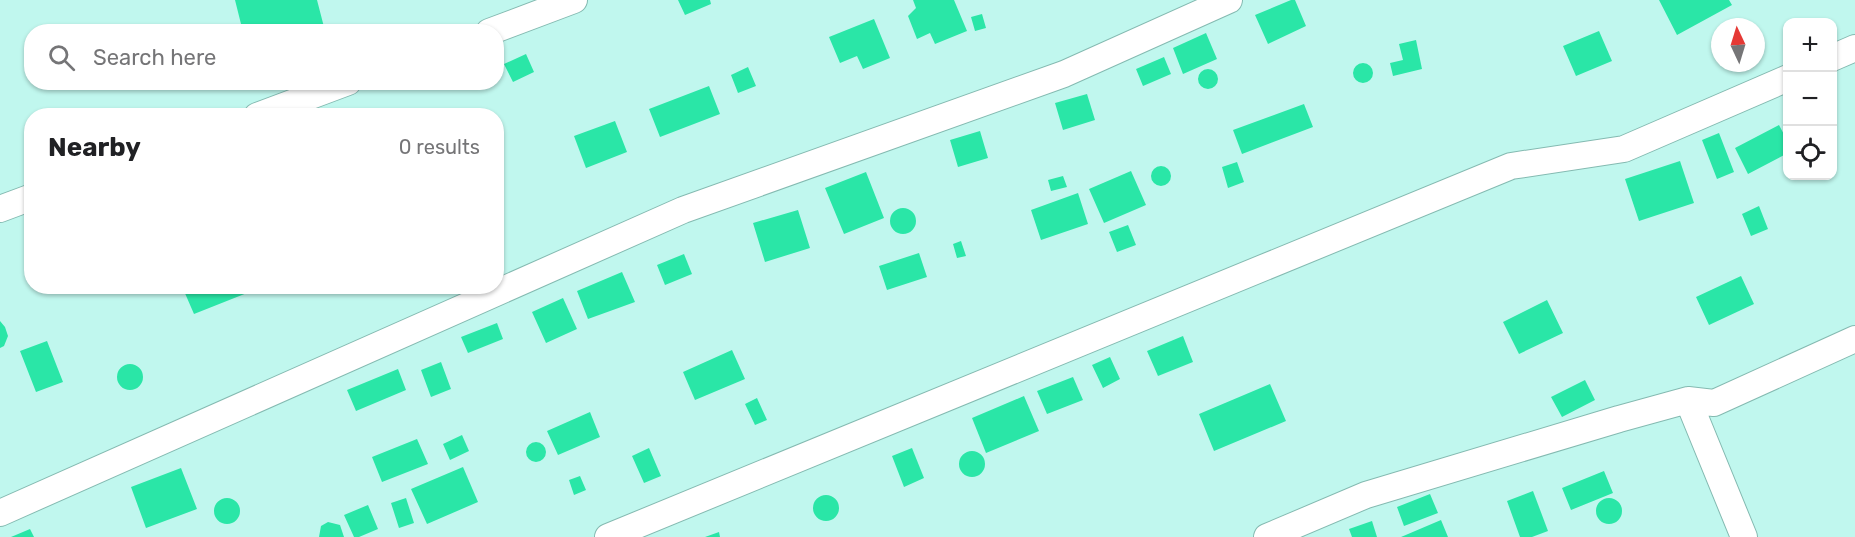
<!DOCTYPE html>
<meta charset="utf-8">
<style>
:root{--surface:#fff;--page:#f2f2f2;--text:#202124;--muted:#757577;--line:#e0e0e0}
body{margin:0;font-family:Rubik,sans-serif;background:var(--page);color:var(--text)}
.controls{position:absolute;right:18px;top:18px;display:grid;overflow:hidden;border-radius:12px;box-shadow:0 2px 4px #0004}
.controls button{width:54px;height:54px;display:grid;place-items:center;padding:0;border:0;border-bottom:2px solid var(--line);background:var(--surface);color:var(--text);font:30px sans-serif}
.compass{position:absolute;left:1711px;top:18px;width:54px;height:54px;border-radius:50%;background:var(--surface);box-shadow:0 2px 4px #0004;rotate:356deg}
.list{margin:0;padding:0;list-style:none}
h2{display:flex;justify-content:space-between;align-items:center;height:78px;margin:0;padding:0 24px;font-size:26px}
h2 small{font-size:20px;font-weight:400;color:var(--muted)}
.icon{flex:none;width:33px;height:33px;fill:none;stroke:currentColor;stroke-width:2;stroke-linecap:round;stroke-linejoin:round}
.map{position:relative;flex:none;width:1855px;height:537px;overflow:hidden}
.search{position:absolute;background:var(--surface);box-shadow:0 2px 4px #0004;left:24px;top:24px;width:480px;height:66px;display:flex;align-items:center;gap:15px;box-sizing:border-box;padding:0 21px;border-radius:24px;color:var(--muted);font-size:22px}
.panel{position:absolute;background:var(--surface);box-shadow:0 2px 4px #0004;left:24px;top:108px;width:480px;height:186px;border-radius:24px}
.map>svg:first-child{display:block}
.building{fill:#2ae6a7}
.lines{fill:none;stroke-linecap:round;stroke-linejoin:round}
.minor-casing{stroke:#84bab1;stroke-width:28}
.minor{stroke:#fff;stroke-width:26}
</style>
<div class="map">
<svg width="1855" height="537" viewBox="0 0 1855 537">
<rect width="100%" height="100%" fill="#c0f7ee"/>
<path class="building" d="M235,0h82l7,27 -18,5h-63z
M678,0h32l1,4 -26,11z
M913,0h41l13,31 -32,13 -5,-11 -13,6 -9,-23 8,-8z
M1291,0h4l11,26 -38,18 -13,-29z
M1659,0h70l3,5 -55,30z
M982,14l4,14 -11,3 -4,-14z
M874,19l16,39 -27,11 -6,-13 -17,7 -11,-26z
M1599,31l13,30 -36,15 -13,-30z
M1206,33l11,26 -34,15 -10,-26z
M1416,40l6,29 -29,7 -3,-13 13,-3 -4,-16z
M526,54l8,18 -21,10 -9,-18z
M1164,57l7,17 -28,12 -7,-17z
M1353 73a10 10 0 1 1 20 0a10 10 0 1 1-20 0Z
M748,67l8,19 -18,7 -7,-18z
M1198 79a10 10 0 1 1 20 0a10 10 0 1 1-20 0Z
M68,82h19v1l-18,5z
M709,86l11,28 -60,23 -11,-28z
M1087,94l8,26 -32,10 -8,-27z
M1304,104l9,23 -71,27 -9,-24z
M615,121l12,31 -41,16 -12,-32z
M1779,125l9,17v11l-40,21 -13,-26z
M980,131l8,27 -30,9 -8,-27z
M1719,133l15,39 -17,7 -15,-39z
M1680,161l14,42 -55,18 -14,-42z
M1237,162l7,20 -16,6 -6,-21z
M1151 176a10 10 0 1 1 20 0a10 10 0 1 1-20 0Z
M1131,171l15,34 -42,18 -15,-34z
M866,172l18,46 -40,16 -19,-46z
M1063,176l4,11 -16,4 -3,-11z
M1078,193l10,31 -47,16 -10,-30z
M1759,206l9,23 -17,7 -9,-22z
M890 221a13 13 0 1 1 26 0a13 13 0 1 1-26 0Z
M798,210l12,38 -45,14 -12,-39z
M1128,225l8,20 -19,7 -8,-20z
M961,241l5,15 -9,2 -4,-14z
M919,253l8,24 -40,13 -8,-24z
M684,254l8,20 -27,11 -8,-20z
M622,272l13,30 -47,17 -11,-28z
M1741,276l13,28 -45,21 -13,-28z
M194,286h56l2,5 -58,23 -10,-23z
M563,298l14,31 -31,14 -14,-31z
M1547,300l16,33 -44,21 -16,-32z
M0,321l5,6 3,9 -4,10 -4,2z
M497,323l6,16 -35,14 -7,-16z
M1183,336l10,26 -35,14 -11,-25z
M47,341l16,41 -27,10 -16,-41z
M732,350l13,29 -50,21 -12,-28z
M1110,357l10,22 -17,9 -11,-23z
M441,362l10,27 -20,8 -10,-27z
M117 377a13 13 0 1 1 26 0a13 13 0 1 1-26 0Z
M398,369l8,21 -50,21 -9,-21z
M1073,377l10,23 -36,14 -10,-23z
M1585,380l10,20 -33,17 -11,-20z
M1270,384l16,37 -72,30 -15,-37z
M1024,396l15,35 -53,22 -14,-35z
M757,398l10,22 -12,5 -10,-21z
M590,412l10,25 -42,18 -11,-24z
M462,435l7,16 -19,9 -7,-16z
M417,439l11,25 -46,18 -10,-25z
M526 452a10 10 0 1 1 20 0a10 10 0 1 1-20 0Z
M649,448l12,28 -17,7 -12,-27z
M912,448l12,30 -20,9 -12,-31z
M959 464a13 13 0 1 1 26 0a13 13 0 1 1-26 0Z
M463,467l15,35 -51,22 -16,-35z
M181,468l16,41 -51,19 -15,-41z
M1604,471l9,22 -42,17 -9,-22z
M580,476l6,14 -12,5 -5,-15z
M1533,491l15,40 -16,6h-12l-13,-36z
M1430,494l8,19 -34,13 -7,-19z
M813 508a13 13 0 1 1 26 0a13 13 0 1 1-26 0Z
M406,498l8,25 -15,5 -8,-25z
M1596 511a13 13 0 1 1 26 0a13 13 0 1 1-26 0Z
M214 511a13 13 0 1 1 26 0a13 13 0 1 1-26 0Z
M368,505l10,24 -19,8h-5l-10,-22z
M1441,520l7,17h-47z
M1372,521l5,16h-25l-3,-8z
M328,522l12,3 4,12h-25l2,-11z
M30,529l4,8h-23z
M719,532l1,5h-15z"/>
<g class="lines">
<defs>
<path id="minor" d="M489,32l85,-32
M1832,58l23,-10
M257,116l91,-34
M0,209l32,-12
M1688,400l56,137
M0,513l683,-303 381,-136 165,-74
M608,537l903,-371 113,-17 164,-71
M1267,537l99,-42 253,-76 69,-19 26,3 141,-64"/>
</defs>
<use href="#minor" class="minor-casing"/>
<use href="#minor" class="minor"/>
</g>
</svg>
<div class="controls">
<button>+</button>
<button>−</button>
<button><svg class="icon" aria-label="locate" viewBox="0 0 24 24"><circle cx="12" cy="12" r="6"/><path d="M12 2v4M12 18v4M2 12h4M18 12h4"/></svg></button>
</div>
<svg class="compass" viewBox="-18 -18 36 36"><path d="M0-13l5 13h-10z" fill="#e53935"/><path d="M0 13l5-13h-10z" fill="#757577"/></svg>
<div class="search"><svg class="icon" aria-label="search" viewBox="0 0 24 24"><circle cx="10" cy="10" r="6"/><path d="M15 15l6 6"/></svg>Search here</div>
<section class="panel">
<h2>Nearby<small>0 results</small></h2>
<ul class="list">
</ul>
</section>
</div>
